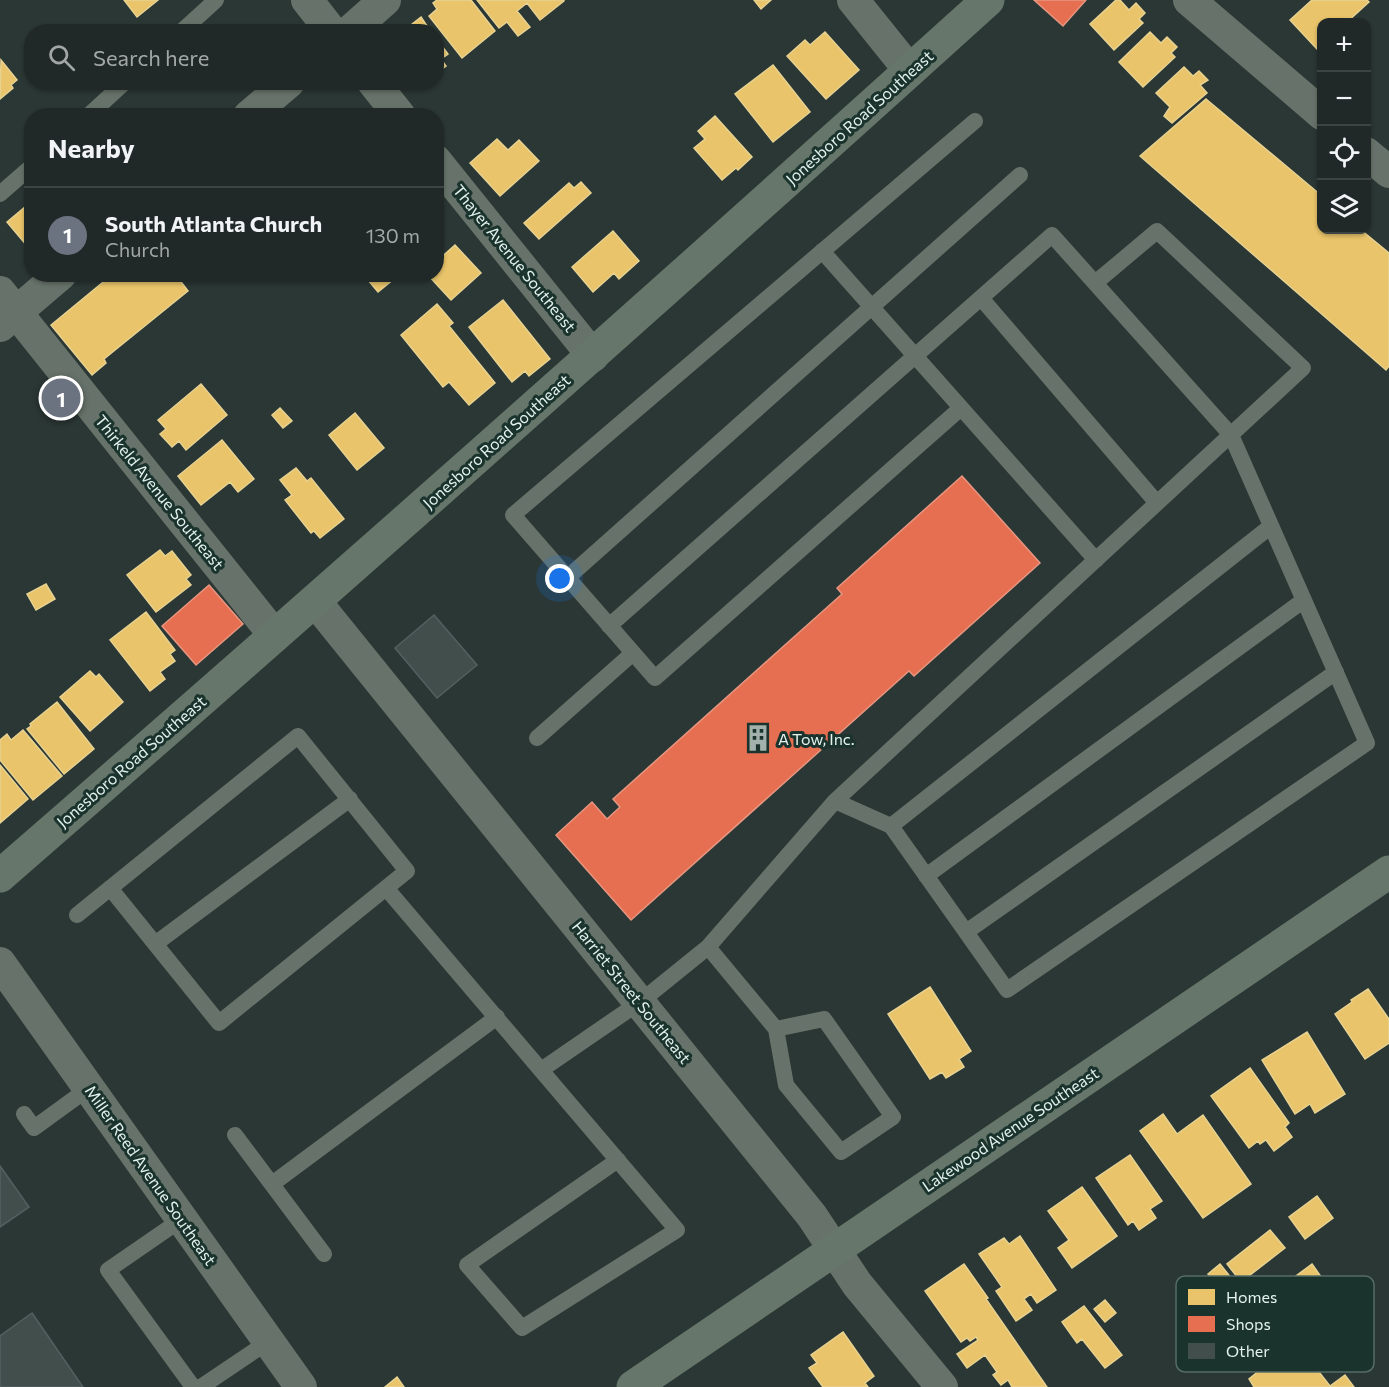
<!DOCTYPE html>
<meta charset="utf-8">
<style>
:root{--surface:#202927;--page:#28312f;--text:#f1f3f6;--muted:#a2a6a7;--line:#3d4544;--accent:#d93025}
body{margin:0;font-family:Commissioner,sans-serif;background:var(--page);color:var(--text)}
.controls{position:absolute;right:18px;top:18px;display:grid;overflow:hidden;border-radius:12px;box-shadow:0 2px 4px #0004}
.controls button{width:54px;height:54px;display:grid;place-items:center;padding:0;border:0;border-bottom:2px solid var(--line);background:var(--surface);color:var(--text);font:30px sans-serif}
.you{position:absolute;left:560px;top:579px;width:21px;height:21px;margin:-15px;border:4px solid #fff;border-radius:50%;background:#1a73e8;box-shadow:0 0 0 9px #1a73e833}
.badge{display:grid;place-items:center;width:39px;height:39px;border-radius:50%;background:var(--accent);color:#fff;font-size:20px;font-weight:700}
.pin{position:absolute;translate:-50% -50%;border:3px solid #fff;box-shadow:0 2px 6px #0006}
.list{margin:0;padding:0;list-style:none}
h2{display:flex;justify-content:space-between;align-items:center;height:78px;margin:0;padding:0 24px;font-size:26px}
h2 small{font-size:20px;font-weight:400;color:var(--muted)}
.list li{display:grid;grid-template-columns:39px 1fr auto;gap:18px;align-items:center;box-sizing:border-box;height:96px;padding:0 24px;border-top:2px solid var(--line)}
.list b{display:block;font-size:22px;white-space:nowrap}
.list p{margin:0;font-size:20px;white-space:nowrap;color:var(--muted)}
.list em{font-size:20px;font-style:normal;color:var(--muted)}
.icon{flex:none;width:33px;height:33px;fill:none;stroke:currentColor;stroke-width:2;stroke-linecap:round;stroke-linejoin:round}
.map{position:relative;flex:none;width:1389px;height:1387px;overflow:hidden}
.search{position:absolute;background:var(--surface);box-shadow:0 2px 4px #0004;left:24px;top:24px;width:420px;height:66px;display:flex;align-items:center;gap:15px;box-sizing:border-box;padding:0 21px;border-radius:24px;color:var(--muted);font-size:22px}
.panel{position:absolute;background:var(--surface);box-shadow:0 2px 4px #0004;left:24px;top:108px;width:420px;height:174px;border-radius:24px}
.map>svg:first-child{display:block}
.homes{fill:#e9c46a;stroke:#e7d291;stroke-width:1.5}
.shops{fill:#e76f51;stroke:#e69680;stroke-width:1.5}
.building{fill:#424e4c;stroke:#54605f;stroke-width:1.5}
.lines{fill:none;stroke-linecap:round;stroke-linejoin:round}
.lane{stroke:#67736a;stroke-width:16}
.street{stroke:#67736a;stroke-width:32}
.secondary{stroke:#67766b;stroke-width:33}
.labels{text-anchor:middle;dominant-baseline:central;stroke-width:6;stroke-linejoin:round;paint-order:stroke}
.street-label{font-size:16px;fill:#e3f2ed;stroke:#1a332d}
.poi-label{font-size:16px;fill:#e3f2ed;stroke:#1a332d;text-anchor:start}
.key{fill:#1a332d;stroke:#566c67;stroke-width:1.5}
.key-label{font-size:16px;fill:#e3f2ed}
</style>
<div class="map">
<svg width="1389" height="1387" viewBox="0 0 1389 1387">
<rect width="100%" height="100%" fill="#2b3734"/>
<path class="homes" d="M124,0h34l-21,17z
M437,0h34l24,31 -33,27 -33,-42 8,-7 -4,-6z
M477,0h87v1l-24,19 -13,-17 -10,8 13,16 -12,9 -11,-14 -8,6z
M754,0h17l-10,9z
M1116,0h4l9,10 7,-7 9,10 -6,6 4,4 -29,27 -24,-26z
M1312,0h55l2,2 -22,20h-25v23l-5,4 -27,-29z
M421,17l10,15h-29z
M825,32l34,38 -33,29 -39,-43 18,-16 5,5z
M1150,32l11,11 6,-6 10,10 -6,6 4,4 -32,30 -24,-25z
M436,38l12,16 -7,5 5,7 -10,7z
M1,60l16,20 -6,5 2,3 -13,11z
M773,65l37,47 -37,30 -38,-48z
M1184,67l9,9 6,-5 9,9 -8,5 7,8 -35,30 -8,-7 6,-9 -14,-14z
M1206,99l116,97v34h39l28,23v113l-3,4 -246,-214z
M715,116l37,41 -14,13 -2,-2 -14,12 -28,-32 11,-9 -7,-8z
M497,139l11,11 11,-10 20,21 -39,35 -30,-33z
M581,182l10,11 -52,46 -15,-16 45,-40 5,5z
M32,201v43l-4,3 -21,-25z
M613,231l26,30 -20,18 -5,-6 -21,19 -21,-25z
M455,245l26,28 -30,27 -24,-26h9v-12z
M113,274h62l13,17 -84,68 2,4 -14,12 -41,-50z
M363,274h37l-22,18z
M503,300l47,59 -21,17 -4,-5 -13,11 -43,-55z
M437,304l16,19 -4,3 46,57 -26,22 -20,-23 -6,5 -42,-52z
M201,384l26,31 -41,35 -7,-9 -7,6 -12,-13 6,-5 -8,-9z
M280,408l12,13 -9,7 -11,-13z
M355,413l29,35 -27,22 -28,-35z
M222,440l32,39 -16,13 -8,-10 -29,23 -23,-29z
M296,468l11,13 4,-3 33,41 -24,19 -6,-7 -3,2 -26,-33 7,-5 -12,-15z
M160,550l5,6 7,-5 19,24 -5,4 5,6 -35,27 -29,-37z
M46,584l9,15 -19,11 -9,-16z
M146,612l29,38 -5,4 5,7 -15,11 5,7 -15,12 -40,-51z
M90,671l6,6 3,-3 24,28 -33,29 -30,-34z
M57,702l37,47 -30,25 -37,-45 4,-3 -1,-2z
M23,730l39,46 -29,24 -33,-40v-20l7,-6 4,6z
M0,765l28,34 -28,24z
M930,987l41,64 -12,8 5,8 -18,11 -4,-6 -12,7 -42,-65z
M1368,989l21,30v24l-24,16 -30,-45 17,-12 -1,-2z
M1307,1032l38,62 -30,19 -5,-9 -15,10 -33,-54z
M1250,1068l39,55 -4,4 7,10 -18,14 -8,-11 -6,4 -2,-3 -9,7 -38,-52z
M1163,1114l14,20 26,-19 48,69 -48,34 -63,-87z
M1130,1155l32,46 -12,8 6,9 -17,12 -6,-9 -5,4 -32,-47z
M1082,1187l35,49 -45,32 -14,-20 11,-8 -21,-29z
M1317,1196l16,22 -28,21 -16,-22z
M1270,1230l15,18 -44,34 -14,-18z
M1020,1236l36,54 -19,13 -6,-9 -7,5 8,11 -16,11 -20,-30 6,-4 -23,-33 25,-16 5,6z
M964,1264l24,34 -2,1 61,88h-35l-4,-7 -7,5 -8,-10 4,-3 -12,-17 -18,13 -10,-14 21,-14 -2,-3 -6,4 -3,-3 -6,4 -36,-51z
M1220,1264l16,20 -12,9 -16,-19z
M1312,1264l17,24 -47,35 -17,-24z
M1105,1300l11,13 -11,9 -11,-13z
M1265,1303l65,83 15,-11 9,12h-100l-5,-8 11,-9 -8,-10 20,-15 -23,-30z
M1084,1306l38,49 -17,13 -23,-29 -5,4 -15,-21z
M843,1332l31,44 -9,7 3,4h-45l-14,-19 8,-5 -6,-8z
M397,1377l7,10h-19z"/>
<path class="shops" d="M1034,0h52l-23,26z
M962,476l78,87 -126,113 -5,-5 -278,249 -75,-85 36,-33 15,17 13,-12 -7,-8 229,-205 -5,-6z
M209,585l34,39 -47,41 -34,-39z"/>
<path class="building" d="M434,615l43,50 -40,33 -42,-50z
M0,1166l29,41 -29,20z
M32,1313l51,74h-83v-51z"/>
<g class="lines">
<path class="lane" d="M181,32l35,-32
M88,116l37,-34
M0,194l32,-28
M822,251l274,309
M981,298l176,205
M961,408l-306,270 -142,-163 462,-394
M567,578l453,-403
M609,626l443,-391 179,200 136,308 -360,247 -116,-164 -56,-25
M537,738l96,-85
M891,826l380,-300
M926,876l378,-276
M386,888l291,342 -155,98 -55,-63 151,-105
M77,915l221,-179 109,135 -188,152 -109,-135
M966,932l370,-260
M155,944l195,-145
M708,947l68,82 10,56 55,67 52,-35 -69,-98 -48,10
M541,1070l99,-68 68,-55 127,-146 468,-433 -146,-137 -62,52
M24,1114l10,14 55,-40
M235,1135l89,119
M272,1184l225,-167
M182,1219l-74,51 85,117
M201,1387l68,-46"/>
<path class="street" d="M307,0l25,32
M853,0l57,71
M1189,0l133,114
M349,32l36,-32
M373,82l27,34
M249,116l40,-34
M1366,153l23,19
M436,161l157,195
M0,292l275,344
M0,326l61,-52
M315,601l497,615 45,68 85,103
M0,963l301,424"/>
<path class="secondary" d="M0,876c332,-289 662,-581 988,-876
M633,1387l756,-515"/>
</g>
<defs>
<symbol id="building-bare" viewBox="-9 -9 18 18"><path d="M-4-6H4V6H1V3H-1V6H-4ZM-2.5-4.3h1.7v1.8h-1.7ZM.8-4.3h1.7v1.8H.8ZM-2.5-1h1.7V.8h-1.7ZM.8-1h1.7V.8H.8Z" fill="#a3b1ac" stroke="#1a332d" stroke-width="2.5" paint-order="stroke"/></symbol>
</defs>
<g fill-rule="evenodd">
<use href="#building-bare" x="739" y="719" width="38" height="38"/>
</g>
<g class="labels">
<g class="street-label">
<text transform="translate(859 117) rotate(-42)">Jonesboro Road Southeast</text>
<text transform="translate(515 258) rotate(51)">Thayer Avenue Southeast</text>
<text transform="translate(496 441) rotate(-42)">Jonesboro Road Southeast</text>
<text transform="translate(160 492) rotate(51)">Thirkeld Avenue Southeast</text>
<text transform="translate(131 761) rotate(-41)">Jonesboro Road Southeast</text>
<text transform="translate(632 992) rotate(51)">Harriet Street Southeast</text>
<text transform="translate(1010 1129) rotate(-34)">Lakewood Avenue Southeast</text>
<text transform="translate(151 1175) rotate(55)">Miller Reed Avenue Southeast</text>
</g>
<g class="poi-label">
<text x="778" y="738">A Tow, Inc.</text>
</g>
</g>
<rect x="1176" y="1276" width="198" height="96" rx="9" class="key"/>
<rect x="1188" y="1289" width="27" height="16" fill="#e9c46a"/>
<rect x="1188" y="1316" width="27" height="16" fill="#e76f51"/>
<rect x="1188" y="1343" width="27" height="16" fill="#424e4c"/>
<g class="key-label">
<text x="1226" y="1303">Homes</text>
<text x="1226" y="1330">Shops</text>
<text x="1226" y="1357">Other</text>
</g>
</svg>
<div class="controls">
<button>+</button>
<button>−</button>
<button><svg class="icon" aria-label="locate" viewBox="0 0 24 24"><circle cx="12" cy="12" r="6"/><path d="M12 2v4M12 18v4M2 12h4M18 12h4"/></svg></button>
<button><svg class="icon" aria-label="layers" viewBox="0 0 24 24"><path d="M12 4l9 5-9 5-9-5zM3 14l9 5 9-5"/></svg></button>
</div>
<div class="you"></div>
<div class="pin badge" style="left:61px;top:398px;background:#6b7280">1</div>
<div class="search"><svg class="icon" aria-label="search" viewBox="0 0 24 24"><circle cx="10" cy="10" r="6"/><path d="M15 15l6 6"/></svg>Search here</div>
<section class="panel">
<h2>Nearby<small></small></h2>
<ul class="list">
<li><span class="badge" style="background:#6b7280">1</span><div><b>South Atlanta Church</b><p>Church</p></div><em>130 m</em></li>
</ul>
</section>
</div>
